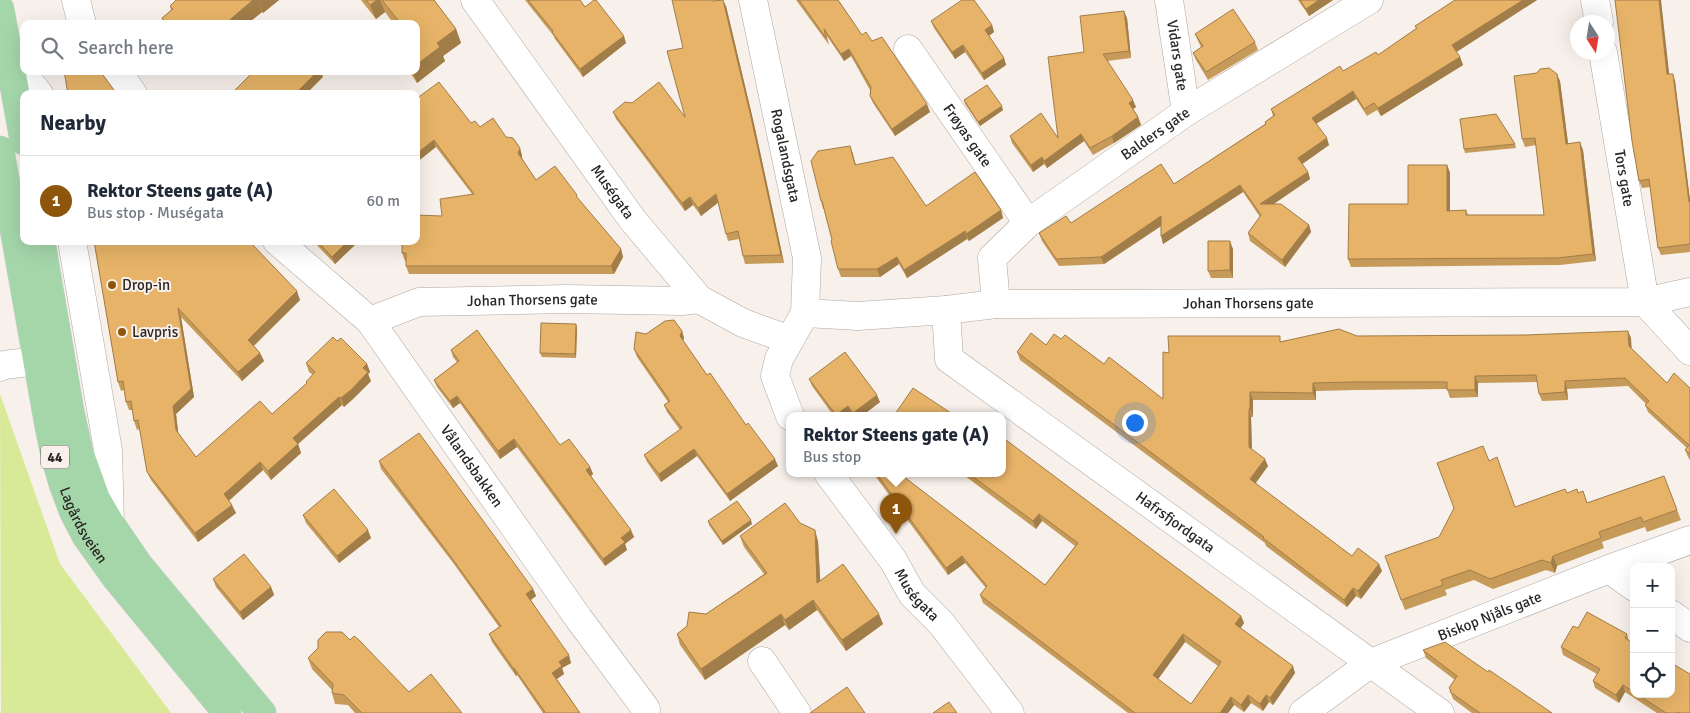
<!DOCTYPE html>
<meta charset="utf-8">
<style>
:root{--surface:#fff;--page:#f2f2f3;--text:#1f2937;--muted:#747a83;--line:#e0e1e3;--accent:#8e560d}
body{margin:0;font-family:Signika,sans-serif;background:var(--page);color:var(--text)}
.controls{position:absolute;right:15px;bottom:15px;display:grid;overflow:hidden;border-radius:10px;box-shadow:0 5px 20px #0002}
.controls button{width:45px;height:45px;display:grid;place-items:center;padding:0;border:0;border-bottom:1px solid var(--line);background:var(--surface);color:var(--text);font:25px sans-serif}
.compass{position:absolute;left:1570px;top:15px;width:45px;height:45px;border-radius:50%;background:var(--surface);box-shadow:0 5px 20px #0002;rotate:168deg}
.you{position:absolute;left:1134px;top:422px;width:18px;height:18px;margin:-12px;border:4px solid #fff;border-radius:50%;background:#1a73e8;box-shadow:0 0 0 8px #1a73e833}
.badge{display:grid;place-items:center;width:32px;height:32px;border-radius:50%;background:var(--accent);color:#fff;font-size:16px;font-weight:700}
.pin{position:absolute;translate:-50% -41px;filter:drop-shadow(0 1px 2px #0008)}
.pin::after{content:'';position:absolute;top:26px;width:18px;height:15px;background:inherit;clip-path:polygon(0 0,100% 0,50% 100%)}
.popup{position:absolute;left:786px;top:412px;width:220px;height:65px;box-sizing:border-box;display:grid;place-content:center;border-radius:10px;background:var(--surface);filter:drop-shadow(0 1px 4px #0005);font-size:16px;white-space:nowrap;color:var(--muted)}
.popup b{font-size:19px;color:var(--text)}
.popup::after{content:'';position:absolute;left:50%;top:100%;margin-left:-10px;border:10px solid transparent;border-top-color:var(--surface)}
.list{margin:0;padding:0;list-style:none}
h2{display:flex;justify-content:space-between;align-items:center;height:65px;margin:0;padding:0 20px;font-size:21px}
h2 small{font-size:16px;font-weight:400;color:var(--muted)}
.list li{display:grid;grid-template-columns:32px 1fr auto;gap:15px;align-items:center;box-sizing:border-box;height:90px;padding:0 20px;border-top:1px solid var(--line)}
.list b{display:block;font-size:19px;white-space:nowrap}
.list p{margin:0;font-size:16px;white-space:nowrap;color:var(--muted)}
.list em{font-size:16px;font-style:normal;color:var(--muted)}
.icon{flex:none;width:28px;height:28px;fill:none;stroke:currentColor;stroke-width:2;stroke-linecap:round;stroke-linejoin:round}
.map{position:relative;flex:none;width:1690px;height:713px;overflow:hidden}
.search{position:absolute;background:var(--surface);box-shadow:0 5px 20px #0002;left:20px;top:20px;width:400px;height:55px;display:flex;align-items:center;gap:12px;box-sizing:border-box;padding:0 18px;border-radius:10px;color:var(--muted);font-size:19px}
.panel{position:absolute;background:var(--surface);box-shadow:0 5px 20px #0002;left:20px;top:90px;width:400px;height:155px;border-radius:10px}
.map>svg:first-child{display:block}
.green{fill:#d8ea98}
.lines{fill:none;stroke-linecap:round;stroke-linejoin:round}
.minor-casing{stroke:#aea7a1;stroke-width:29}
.major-casing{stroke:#d0cfcf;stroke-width:29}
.minor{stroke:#fff;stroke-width:28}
.major{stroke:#a5d6aa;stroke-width:28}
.wall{fill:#c69a59;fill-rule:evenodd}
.shaded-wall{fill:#a17d49}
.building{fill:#e6b368;stroke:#a17d49;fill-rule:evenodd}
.poi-dot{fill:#8e560d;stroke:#f8f0ea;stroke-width:2}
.labels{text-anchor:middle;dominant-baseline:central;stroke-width:4;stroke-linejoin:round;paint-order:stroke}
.shield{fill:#f8f0ea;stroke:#686360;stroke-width:1}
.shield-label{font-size:14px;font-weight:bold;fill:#2a2725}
.street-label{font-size:15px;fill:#2a2725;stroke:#f8f0ea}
.poi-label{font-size:15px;fill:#2a2725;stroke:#f8f0ea;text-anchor:start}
</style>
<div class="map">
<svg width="1690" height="713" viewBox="0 0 1690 713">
<rect width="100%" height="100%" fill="#f8f0ea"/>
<path class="green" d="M0,394l60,170 111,149h-170z"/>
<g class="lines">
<defs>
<g id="minor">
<path d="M76,0l6,24"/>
<path id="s1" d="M475,0l157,219 67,80 44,24 47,17"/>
<path id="s2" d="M753,0l54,258 -2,55 -26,46 -4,17 15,40"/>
<path id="s3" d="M1169,0l17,112"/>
<path d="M1595,0l4,22"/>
<path id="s4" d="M908,49l120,174"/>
<path id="s5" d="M1603,52l42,250"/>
<path d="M10,59l29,35"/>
<path d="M117,71l16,23"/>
<path d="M72,241l36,209 2,73"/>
<path id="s6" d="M277,241l93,80 209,298 67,90"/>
<path d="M1645,302l45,49"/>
<path id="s7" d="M996,304l-4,-46 36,-35 158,-111 183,-112"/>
<path id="s8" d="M946,310l3,49 491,354"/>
<path id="s9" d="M805,313l53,3 88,-6 50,-6 649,-2 45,-10"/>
<path id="s10" d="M370,321l49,-19 147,-3 116,2 17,-2"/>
<path d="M0,367l4,-2 33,-4"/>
<path id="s11" d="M828,473l65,87 19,34 29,29 69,90"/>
<path d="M1609,569l25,18"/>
<path d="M1671,614l19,14"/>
<path d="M762,661l35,52"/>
<path id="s12" d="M1303,713l68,-50 238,-94 81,-29"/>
</g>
<g id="major">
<path d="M0,9l24,132"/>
<path id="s13" d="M0,150l49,277 7,33 7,24 10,27 13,25 30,42 111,135"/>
<path d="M41,241l29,170 9,41 17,47 14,24 28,41 124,149"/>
</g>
</defs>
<use href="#minor" class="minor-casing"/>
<use href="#major" class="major-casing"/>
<use href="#minor" class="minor"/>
<use href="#major" class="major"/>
</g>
<path class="wall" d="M176,0h103l-16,13 -1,-1 -15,12h-83l-2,-6 9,-8 -1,-4z
M361,0h73l22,29 5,14 -18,13 2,5 -28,22 -8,-12h7v-47h-22l-9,-12 -9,7z
M525,0h55l5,7 41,36 -43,34 -28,-38 -2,-4z
M796,0h42l24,35 10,6 58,71 -35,24 -22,-33 -3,-7v-6l-19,-34 -7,5 -17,-25 2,9z
M1298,0h35l-24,16z
M1455,0h82l-81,52 4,5 3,8 -82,51 -4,-6 -10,6 -11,-17 -40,25 13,21 -27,19 6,8 2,7 -36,25 35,21 2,7 -26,35 -35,-26 -2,-8 12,-16 -17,-25 -80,52 -2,-18 -57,38 -45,2 -17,-25 -3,-8 32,-10 103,-39 91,-60v-2l8,-6 -2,-7 72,-38 35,-16 38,-26 -1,-3z
M713,1l13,5 28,118 30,139 -39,1 -2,-8 -4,-17 -11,2 -2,-7 -8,-32 -17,14 -8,-11 -8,6 -69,-92 -3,-7 72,5 -2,-69z
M1127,18l4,40 -24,3 29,46 -3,2 5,8 3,8 -27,18 -21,12 -9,-14 -37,27 -3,-4 -11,8 -21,-29 -2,-7 48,2 26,-86z
M931,21l61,4 2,7 -5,4 15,22 2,7 -22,15 -19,-28 -10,7 -21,-31z
M1195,34l60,8 3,8 -50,30 -12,-20 -3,-7 8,-6 -3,-6z
M1669,74l6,7 15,119v52l-29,3 -3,-7 -8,-61 -8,1 -3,-7z
M1560,81l8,62 15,7 13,111 -36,4 -209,2 -3,-8 60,-55 39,-39 3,8v38l16,-1 2,5h76l-8,-70 -11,2 -3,-8z
M416,99l64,28 26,10 16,18v3l14,22 43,20 42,49 2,8 -9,17h-205l-3,-8v-5h-1l-3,-8 40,-37 30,-22 -36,-47z
M964,100l39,10 -23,16 -15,-22z
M1515,144l1,4 -51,5 -1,-4z
M850,146l6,19 70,41 75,4 2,8 -34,23 -2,-2 -60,39 -8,-14 -19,13h-39l-3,-8 -6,-29 -8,-31h-1l-2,-8z
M94,241l206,59 -46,46 6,7 4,8 -22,20 -61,-64 13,80 -18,17 2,19 18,24 76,-43 34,-30v-2l7,-7 -4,-3 -3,-9 31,-22 30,23 3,8 -2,2 3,7 -17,17 -10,9 -2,-2 -44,39 3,9 -30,27 -8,-10 -34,31 7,12 -38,29 -47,-62 -4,-8 -7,-43 -3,1 -3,-9 -2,-11h-3l-3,-8 -2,-12 -3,1 -3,-9z
M313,241h46l-24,23z
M1233,249v29h-22l-3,-7z
M576,324l1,4 -1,30 -34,-1 -2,-4z
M682,331l2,7 -1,3 24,34 71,91 -48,35 -33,-45 -36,26 -14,-20 -3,-7 36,-25 -13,-18 -3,-7 4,-3 -31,-45 -3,-8 12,-15z
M1357,336l274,2v10l36,35 23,5v72l-2,-3 -3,-7 2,-2 -39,-36 -3,-7 1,-1 -18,-18 -61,3 1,11 -26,1 -3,-7 -2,-12 -59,1v14l-28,1 -3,-9 -90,1 -41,1v9h-63v17h-2l1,32 16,17 -13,17 97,73 30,15 -21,28 -5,-3 -9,11 -81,-61 -1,-3 -245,-183 -3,-8 29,-7 15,-6 102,60 6,-46 113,-12z
M451,350l109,95 30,22 3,7 -2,2 43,61 -9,7 2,6 -22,16 -88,-119 -17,12 -40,-56 -7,5 -16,-21 -3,-7 23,-18 -4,-5z
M809,379l71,23 -17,13h-11l-1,-1 -2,1h-16l-21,-29z
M379,461l154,128 3,7 -5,4 40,63 -9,5 2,6 -7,5 23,34h-37l-26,-38 -1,1 -24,-34 -3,-8 10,-7 -45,-63 -73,-95z
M1489,461l26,46 52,-14h11l9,10 77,-27 17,44 -34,12 -2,-5 -43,15 2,6 -47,18 -2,7 -9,-3 -53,19 -19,-9 -29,10 2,5 -42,15 -4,-10 38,-63z
M873,473h33l-3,3 142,109 30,-39 -33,-25 -6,8 -75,-56h41l239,143 3,7 -3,5 54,45 -22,32 -4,-3 -6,9 -12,-8 -7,9 -10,-7 -6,8h-100l-145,-110 -3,-8 6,-7 -21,-25 -17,12zM1185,642l33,24 -27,38 -33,-25z
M303,515l68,23 -32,25 -33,-40z
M708,521l44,3 -29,21 -14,-20z
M800,523l18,18 2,39 63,44 -37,27 -29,-41 -28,20 -4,-5 -80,55 -25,-35 -3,-11 87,-60 -20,-27 -4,-11z
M213,579l58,8 3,8 -31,25 -27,-33z
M1578,628l49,6 2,7 5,3v50h37l19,19h-33l-32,-21 -6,11 -24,-15 -2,-7 4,-7 -34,-19 -2,-8z
M350,640l59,52 53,21h-107l-7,-8 -13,-1 -3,-11v-3l-20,-21 -4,-11z
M1423,650l65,22 64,41h-80l-19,-14 -4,-11 6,-8 -29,-22z"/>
<path class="shaded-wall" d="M253,0h5l4,12 -15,12h-22z
M258,0h21l-16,13z
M377,0h3l5,12 -9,7 -6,-14z
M723,0l3,6 28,118 30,139 -3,-8z
M1319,0h14l-24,16 -3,-7z
M1523,0h14l-82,53 -3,-8z
M1659,0h2l9,81 -3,-7z
M1124,11l3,7 4,40 -2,-7z
M992,25l2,7 -7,5 -2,-7z
M456,29l5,14 -18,13 2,5 -28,22 -4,-12h3v-6l21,-22z
M624,36l2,7 -43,34 -3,-8z
M963,45l2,7 -10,7 -3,-7z
M849,49l2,7 -7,5 -3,-7z
M1460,57l3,8 -82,51 -3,-8z
M1004,58l2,7 -22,15 -2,-7z
M318,71h3l2,6 -17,17h-11z
M1557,74l3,7 9,70 -3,-7z
M1673,74l2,7 15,119v5l-1,-3z
M1353,91l3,8 -42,26 -2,-7z
M1133,100l3,7 -5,3 -2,-7z
M927,104l3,8 -35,24 -3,-7z
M1002,106l1,4 -23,16 -2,-4z
M1138,117l3,8 -27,18 -2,-7z
M1081,134l3,7 -37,27 -3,-7z
M1327,138l2,7 -28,20 -3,-7z
M434,140l2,7 -20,16v-9z
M1580,142l3,8 13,111 -3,-7z
M850,146l3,8 4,18 -2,-7z
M520,148l2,7 -1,6 -3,-8z
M1042,157l2,7 -11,8 -2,-7z
M1447,165l3,8v45l-3,-7z
M1308,172l2,7 -47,32 -3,-7z
M1240,185l3,7 -80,52 -2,-8z
M716,194l3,8 -18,14 -3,-8z
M690,197l3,8 -8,6 -3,-8z
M1001,210l2,8 -34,23 -3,-7z
M1161,216l3,8 -60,40 -3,-7z
M1309,225l2,7 -26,35 -3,-7z
M965,231l2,8 -60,39 -3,-8z
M348,241h11l-24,23 -3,-7z
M1230,241l3,8v29l-3,-8z
M621,249l2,8 -9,17 -3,-8z
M897,257l2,7 -19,13 -3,-8z
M297,291l3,9 -49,48 -3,-8z
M178,308l3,9 13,80 -18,17 3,25 -3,-9 -3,-24z
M576,324l1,4 -1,30 -1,-4z
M682,331l2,7 -2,5 -2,-7z
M1628,331l3,7 1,16 -3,-8z
M260,353l4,8 -22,20 -4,-9z
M367,364l3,8 -2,2 3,7 -17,17 -10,9 -3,-9 22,-30z
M1475,376l3,7v14l-3,-7z
M1565,381l2,8 1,11 -3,-8z
M1313,383l3,8v9l-3,-7z
M1250,392l3,8v17l-3,-8z
M877,395l3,7 -17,13h-9l-1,-2z
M457,396l3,7 -7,5 -3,-7z
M339,397l3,8 -44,39 3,9 -30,27 -3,-9 25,-33z
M848,406l3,8 -2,1h-13z
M1249,409l2,8 1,38 -3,-8z
M514,439l3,8 -17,12 -2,-8z
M694,449l3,7 -36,26 -2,-8z
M775,459l3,7 -48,35 -3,-7z
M1265,459l3,7 -15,21 -3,-8z
M260,462l3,8 -36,32 -3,-8z
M590,467l3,7 -4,4 -3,-8z
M898,473h8l-5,6z
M232,505l4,8 -38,29 -3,-9z
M1039,514l3,7 -6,8 -3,-8z
M751,520l1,4 -29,21 -1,-4z
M368,530l3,8 -32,25 -2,-7z
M631,530l3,7 -9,7 2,6 -22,16 -2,-7 18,-21z
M815,530l3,11 3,52 -4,-10z
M962,556l3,7 -17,12 -2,-7z
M1553,556l4,10 -2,7 -4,-10z
M1379,564l3,7 -21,28 -3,-8z
M271,587l3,8 -31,25 -3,-8z
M1353,588l3,8 -9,11 -3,-7z
M533,589l3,7 -7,5 -3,-7z
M813,600l4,10 -28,20 -4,-10z
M781,614l4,11 -80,55 -4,-11z
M879,614l4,10 -37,27 -4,-11z
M1241,616l3,7 -6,8 -3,-7z
M1183,634l2,8 -29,40 -3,-7z
M569,655l2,8 -9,5 2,6 -9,6 -3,-7 7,-11z
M1293,666l2,7 -22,32 -3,-7z
M513,668h1l3,7 -1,1z
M1623,685l2,7 -6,11 -3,-8z
M1248,695l3,8 -7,9 -3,-7z
M1266,695l3,7 -6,9 -3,-7z
M1231,697l3,8 -6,8h-8z"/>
<path class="building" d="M176,0h77l-28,24h-58l-5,-6 11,-9 -3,-3z
M366,0h11l-7,5z
M382,0h52l22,29 -19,14 3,4 -24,18v-41h-15z
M528,0h52l5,7 9,-7h2l28,36 -44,33 -28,-37 1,-1z
M672,0h40v1l11,-1 28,117 30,138 -38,1 -5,-25 -12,3 -10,-40 -18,14 -8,-11 -8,6 -69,-91 12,-10 7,1 27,-21 26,35 -18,-66 16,-3z
M799,0h39l24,35 4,-3 6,9 10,-4 45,67 -35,25 -22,-33 1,-9 -22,-38 -8,5 -17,-25 2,9z
M962,0h12l18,25 -7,5 19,28 -22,15 -19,-28 -11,7 -21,-31z
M1300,0h19l-13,9z
M1455,0h68l-71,45 8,12 -82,51 -4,-5 -10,6 -11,-18 -41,27 15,20 -29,20 10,14 -48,32h21l28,21 -27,35 -34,-27 13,-18 -21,-30 -79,51v-20l-60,41 -45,2 -17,-26 27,-17 5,7 90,-59 13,20 92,-60 -1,-2 10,-7 -4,-6 69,-43 3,5 33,-19 2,3 39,-27 -2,-2z
M1615,0h44l8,74h6l16,128 1,-1v43l-32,4 -9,-69 -10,2 -7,-40z
M1233,9l22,33 -49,30 -13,-19 10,-7 -8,-12z
M1124,11l5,40 -26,3 30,46 -4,3 9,14 -26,19 -22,12 -9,-14 -37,27 -2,-4 -11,8 -21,-29 31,-23 17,25 -10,-81 36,-5 -4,-36z
M1549,68l8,6 9,70 14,-2 13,112 -36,4 -209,1 1,-55h59v-39h39v46l19,-1v5h78l-9,-77 -13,1 -8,-63 23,-3 3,-4z
M64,71h36l17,23h-49z
M254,71h64l-23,23h-64z
M439,82l32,41 4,-2 5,6 13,-9 13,19 7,1 7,10 -2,5 18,27 19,-14 22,29 -1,1 45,53 -10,17h-205v-13h-4v-12h14v-26l26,1 -2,-17 34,-5 -40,-54 -18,14v-55z
M987,85l15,21 -24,16 -14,-22z
M1496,114l19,30 -51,5 -4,-30z
M850,146l5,19 38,-8 33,49 49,-34 26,38 -35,24 -1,-3 -61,39 -7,-13 -20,12h-39l-7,-28 1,-1 -10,-39h-1l-10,-40 7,-10z
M94,241h155l48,50 -49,49 12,13 -22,19 -60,-64 13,81 -18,17 3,24 20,27 64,-56 12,13 35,-31 -1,-1 9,-10 -9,-9 27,-26 4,4 4,-3 26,26 -4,4 5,4 -17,18 -10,8 -2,-1 -46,41 5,6 -30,27 -8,-9 -36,32 8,11 -37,28 -48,-61 -9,-52 -4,1 -3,-20 -5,1 -3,-21 -5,1z
M317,241h31l-16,16z
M1208,241h22v29l-22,1z
M674,320l8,11 -2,5 27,39 3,-2 36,52 2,-2 27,36 -48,35 -33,-45 -35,25 -15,-19 38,-27 -18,-23 6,-4 -36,-52 2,-17 10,2 19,-13z
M541,323l35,1 -1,30 -35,-1z
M1339,329l18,7 168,-1 103,-4 1,15 38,37 7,-10 16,15v66l-5,-4 4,-5 -44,-40 4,-4 -24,-23 -60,3v11l-26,2 -3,-19 -61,1v14h-28v-8h-92l-42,1v10l-63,-1v17h-1v38l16,12 -15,20 102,77 6,-8 21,16 -21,27 -5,-3 -9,12 -81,-62 1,-1 -247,-185 14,-19 15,12 8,-11 7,5 4,-4 39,29 5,-7 54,42v-47l6,1 -1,-17h112v6z
M477,330l83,115 9,-6 21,28 -4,3 45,60 -10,8 4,4 -22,17 -89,-120 -16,12 -41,-55 -7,5 -16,-21 25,-19 -8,-11z
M845,352l32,43 -24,18 -5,-7 -12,9 -27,-36z
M913,388l41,27h-57l-2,-1z
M969,412l4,3h-7z
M419,433l114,156 -7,5 43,61 -10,7 3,4 -10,7 28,40h-37l2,-1 -31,-44h-1l-24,-34 12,-8 -50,-69 -72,-96z
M1002,437l239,179 -6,8 58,42 -23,32 -4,-3 -6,9 -12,-9 -7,10 -10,-8 -11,16h-85l-155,-118 7,-9 -25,-30 -16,12 -70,-95h23l146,112 33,-42 -39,-29 -6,7 -65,-48h34zM1183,634l38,28 -30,42 -38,-29z
M1483,446l6,15 8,-4 18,50 50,-18 2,4 10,-4 1,4 5,-2 4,12 77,-27 13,34 -34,12 -2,-5 -42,15 2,6 -48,18 -2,7 -9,-3 -52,19 -20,-9 -29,10 2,5 -42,15 -16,-44 54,-19 15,-29 -17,-45z
M334,489l34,41 -31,26 -34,-41z
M737,501l14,19 -29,21 -14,-20z
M785,503l15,20 15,7 2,53 26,-19 36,50 -37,26 -29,-40 -28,20 -4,-6 -80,55 -24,-35 10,-8 2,-14 17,2 61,-41 -27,-37z
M244,554l27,33 -31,25 -27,-33z
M1587,612l40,22 -2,4 9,6v48l-11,-7 -7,10 -23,-14 7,-12 -39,-22 12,-21 5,2z
M326,632h16l8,8 4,-4 4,3 51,53 22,-18 31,39h-100l-18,-18 -12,-2 1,-9 -25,-26 10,-10v-8z
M1445,642l43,30 1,-2 63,43h-72l-30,-21 1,-2 -2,-2 8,-12 -34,-26z
M1673,664l17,10v39h-10l-2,-1v1h-12l-29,-19h34v-28z
M847,687l18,26h-55z
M949,702l8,11h-24z"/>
<g class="poi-dot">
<circle cx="112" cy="285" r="5"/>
<circle cx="122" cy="332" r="5"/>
</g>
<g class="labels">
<rect class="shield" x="41" y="445.5" width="28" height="23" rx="4"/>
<g class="shield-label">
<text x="55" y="457">44</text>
</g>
<g class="street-label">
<text stroke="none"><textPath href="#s3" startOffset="56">Vidars gate</textPath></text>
<text stroke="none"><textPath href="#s7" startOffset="252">Balders gate</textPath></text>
<text stroke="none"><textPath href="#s4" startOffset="105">Frøyas gate</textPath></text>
<text stroke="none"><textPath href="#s2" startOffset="159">Rogalandsgata</textPath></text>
<text stroke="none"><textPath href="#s5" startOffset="128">Tors gate</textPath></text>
<text stroke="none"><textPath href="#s1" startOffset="236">Muségata</textPath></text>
<text stroke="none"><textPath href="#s10" startOffset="166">Johan Thorsens gate</textPath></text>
<text stroke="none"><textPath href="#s9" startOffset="444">Johan Thorsens gate</textPath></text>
<text stroke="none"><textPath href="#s6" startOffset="300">Vålandsbakken</textPath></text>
<text stroke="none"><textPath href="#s8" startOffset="328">Hafrsfjordgata</textPath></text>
<text stroke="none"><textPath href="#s13" startOffset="386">Lagårdsveien</textPath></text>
<text stroke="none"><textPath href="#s11" startOffset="151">Muségata</textPath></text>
<text stroke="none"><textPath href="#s12" startOffset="212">Biskop Njåls gate</textPath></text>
</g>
<g class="poi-label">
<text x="122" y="285">Drop-in</text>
<text x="132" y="332">Lavpris</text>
</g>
</g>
</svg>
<div class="controls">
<button>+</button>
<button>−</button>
<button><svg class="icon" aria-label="locate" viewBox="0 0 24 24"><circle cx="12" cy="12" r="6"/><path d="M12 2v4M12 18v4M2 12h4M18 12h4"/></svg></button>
</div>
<svg class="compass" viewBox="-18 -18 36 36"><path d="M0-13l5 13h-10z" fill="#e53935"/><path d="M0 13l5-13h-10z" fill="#747a83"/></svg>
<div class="you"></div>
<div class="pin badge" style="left:896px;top:534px">1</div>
<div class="popup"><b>Rektor Steens gate (A)</b>Bus stop</div>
<div class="search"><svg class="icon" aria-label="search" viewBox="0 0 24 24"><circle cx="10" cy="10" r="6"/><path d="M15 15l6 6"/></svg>Search here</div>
<section class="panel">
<h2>Nearby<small></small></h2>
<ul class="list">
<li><span class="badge">1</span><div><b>Rektor Steens gate (A)</b><p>Bus stop · Muségata</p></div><em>60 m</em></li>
</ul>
</section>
</div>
